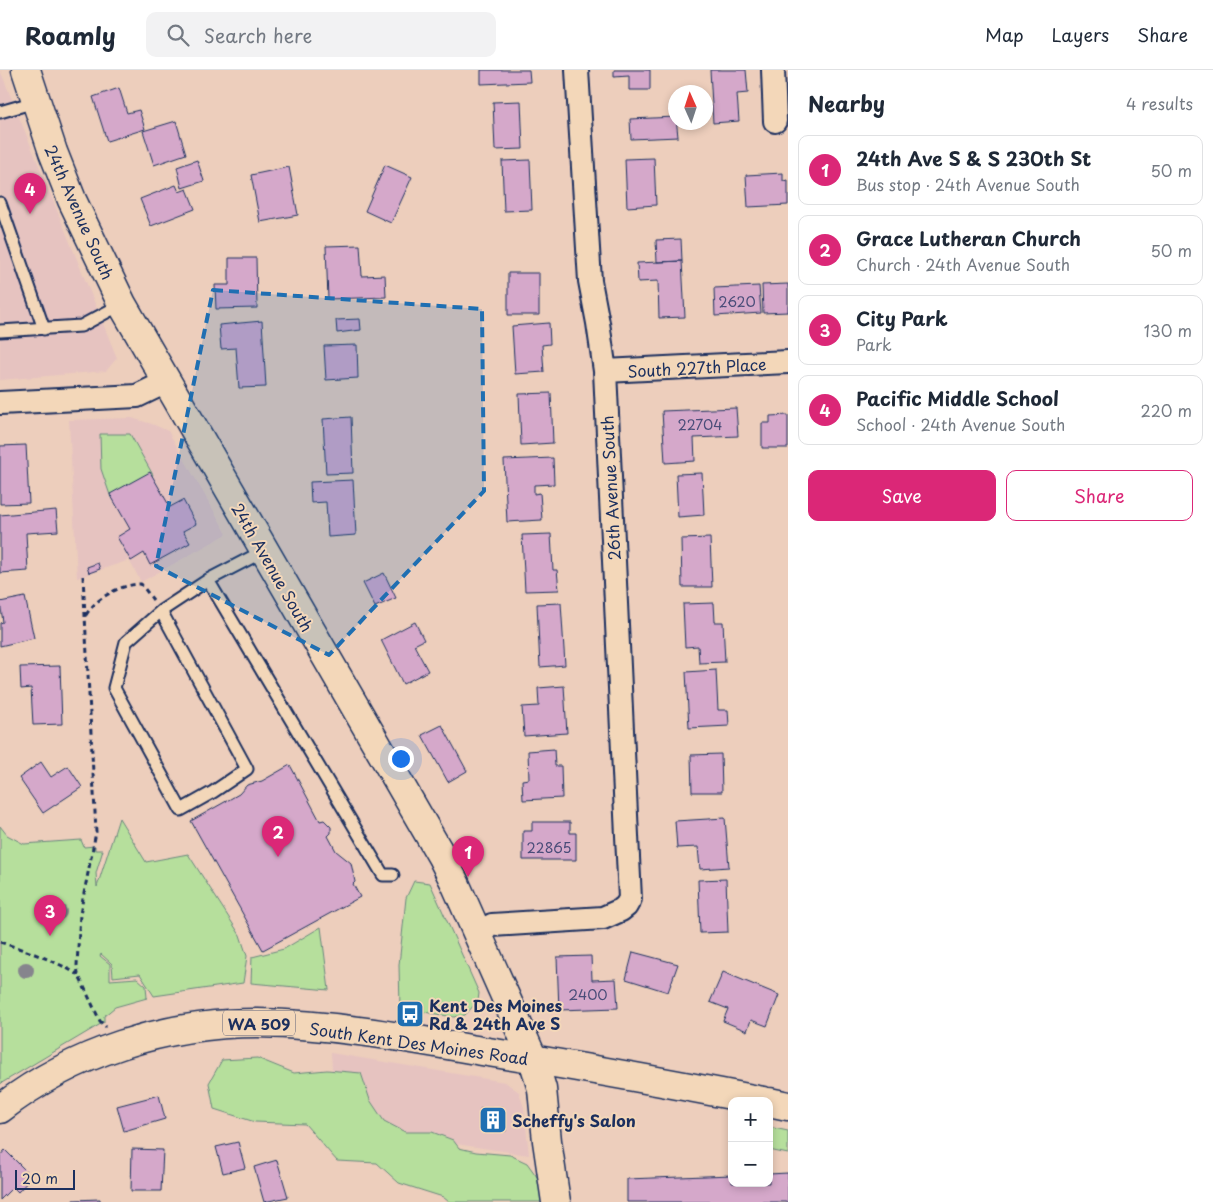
<!DOCTYPE html>
<meta charset="utf-8">
<style>
:root{--surface:#fff;--page:#f2f2f3;--text:#1f2937;--muted:#747a83;--line:#e0e1e3;--accent:#db2777}
body{margin:0;font-family:"Playpen Sans",sans-serif;background:var(--page);color:var(--text)}
.controls{position:absolute;right:15px;bottom:15px;display:grid;overflow:hidden;border-radius:10px;box-shadow:0 2px 8px #0003}
.controls button{width:45px;height:45px;display:grid;place-items:center;padding:0;border:0;border-bottom:1px solid var(--line);background:var(--surface);color:var(--text);font:25px sans-serif}
.compass{position:absolute;left:668px;top:15px;width:45px;height:45px;border-radius:50%;background:var(--surface);box-shadow:0 2px 8px #0003;rotate:357deg}
.scale{position:absolute;left:15px;bottom:12px;width:60px;box-sizing:border-box;padding-left:5px;border:2px solid #1b2f5e;border-top:0;font-size:14px;line-height:18px;white-space:nowrap;color:#1b2f5e;-webkit-text-stroke:4px #f3d7b9;paint-order:stroke}
.you{position:absolute;left:400px;top:688px;width:18px;height:18px;margin:-12px;border:4px solid #fff;border-radius:50%;background:#1a73e8;box-shadow:0 0 0 8px #1a73e833}
.badge{display:grid;place-items:center;width:32px;height:32px;border-radius:50%;background:var(--accent);color:#fff;font-size:16px;font-weight:700}
.pin{position:absolute;translate:-50% -41px;filter:drop-shadow(0 1px 2px #0008)}
.pin::after{content:'';position:absolute;top:26px;width:18px;height:15px;background:inherit;clip-path:polygon(0 0,100% 0,50% 100%)}
.list{margin:0;padding:0;list-style:none}
h2{display:flex;justify-content:space-between;align-items:center;height:65px;margin:0;padding:0 20px;font-size:21px}
h2 small{font-size:16px;font-weight:400;color:var(--muted)}
.list li{display:grid;grid-template-columns:32px 1fr auto;gap:15px;align-items:center;box-sizing:border-box;height:70px;margin:0 10px 10px;padding:0 10px;border:1px solid var(--line);border-radius:10px}
.list b{display:block;font-size:19px;white-space:nowrap}
.list p{margin:0;font-size:16px;white-space:nowrap;color:var(--muted)}
.list em{font-size:16px;font-style:normal;color:var(--muted)}
.actions{display:flex;gap:10px;padding:15px 20px}
.actions a{flex:1;padding:11px 0;border:1px solid var(--accent);border-radius:10px;text-align:center;font-size:18px;color:var(--accent)}
.actions .main{background:var(--accent);color:#fff}
.icon{flex:none;width:28px;height:28px;fill:none;stroke:currentColor;stroke-width:2;stroke-linecap:round;stroke-linejoin:round}
.map{position:relative;flex:none;width:788px;height:1132px;overflow:hidden}
header{display:flex;align-items:center;gap:30px;box-sizing:border-box;height:70px;padding:0 25px;background:var(--surface);border-bottom:1px solid var(--line)}
header strong{font-size:24px}
nav{display:flex;gap:28px;margin-inline-start:auto;font-size:18px}
.search{width:350px;height:45px;background:var(--page);display:flex;align-items:center;gap:12px;box-sizing:border-box;padding:0 18px;border-radius:10px;color:var(--muted);font-size:19px}
main{display:flex}
aside{flex:1;background:var(--surface)}
.map>svg:first-child{display:block}
.built{fill:#e6c3c0}
.green{fill:#b6df9c;stroke:#68877d}
.building{fill:#d5a8ca;stroke:#1b2f5e}
.lines{fill:none;stroke-linecap:round;stroke-linejoin:round}
.lane-casing{stroke:#1b2f5e;stroke-width:15}
.street-casing{stroke:#1b2f5e;stroke-width:26}
.secondary-casing{stroke:#1b2f5e;stroke-width:31}
.primary-casing{stroke:#1b2f5e;stroke-width:31}
.path{stroke:#1b2f5e;stroke-width:3;stroke-dasharray:5 4;stroke-linecap:butt}
.lane{stroke:#f3d7b9;stroke-width:11}
.street{stroke:#f3d7b9;stroke-width:22}
.secondary{stroke:#f3d7b9;stroke-width:28}
.primary{stroke:#f3d7b9;stroke-width:28}
.tree{fill:#86858d}
.marked{fill:#1f6fb2;fill-opacity:0.2;stroke:#1f6fb2;stroke-width:4;stroke-dasharray:10 6;stroke-linejoin:round}
.labels{text-anchor:middle;dominant-baseline:central;stroke-width:4;stroke-linejoin:round;paint-order:stroke}
.number-label{font-size:14px;fill:#4a4d79}
.shield{fill:#f3d7b9;stroke:#5c6179;stroke-width:1}
.shield-label{font-size:15px;font-weight:bold;fill:#1b2f5e}
.street-label{font-size:16px;fill:#1b2f5e;stroke:#f3d7b9}
.poi-label{font-size:16px;font-weight:bold;fill:#1b2f5e;stroke:#f3d7b9;text-anchor:start}
</style>
<header>
<strong>Roamly</strong>
<div class="search"><svg class="icon" aria-label="search" viewBox="0 0 24 24"><circle cx="10" cy="10" r="6"/><path d="M15 15l6 6"/></svg>Search here</div>
<nav><a>Map</a><a>Layers</a><a>Share</a></nav>
</header>
<main>
<div class="map">
<svg width="788" height="1132" viewBox="0 0 788 1132">
<rect width="100%" height="100%" fill="#edcebc"/>
<filter id="ink" filterUnits="userSpaceOnUse"><feTurbulence type="fractalNoise" baseFrequency=".02" numOctaves="2"/><feDisplacementMap in="SourceGraphic" scale="10" xChannelSelector="R" yChannelSelector="G"/><feConvolveMatrix kernelMatrix="1 2 1 2 8 2 1 2 1" color-interpolation-filters="sRGB"/></filter>
<g filter="url(#ink)">
<path class="built" d="M0,0l117,288 -11,13 -106,9z
M132,348l20,6 16,7 59,103 -86,48 -12,-22 -52,18 -8,-158z
M331,983l174,29 14,10 5,16 5,47 -193,-29z"/>
<path class="green" d="M100,364h30l23,41 -42,23 -10,-29z
M119,748l27,44 42,-8 52,81 7,21 -4,27 -89,13 -14,-22 -27,3 -1,-13 -11,-10 -1,2 10,8v16l27,-2 9,8 1,12 -32,9 -11,9v6l-104,62v-258l7,9 17,9 57,-4 3,7 11,-1v4h8l-7,23 1,14z
M414,811l16,2 49,110 -1,8 -13,14 -11,2 -54,-9 -1,-43 7,-67z
M321,857l8,63 -78,-7 1,-26 32,-8z
M257,988l37,15 33,-3 34,3 9,27 14,21 21,11h27l21,8 6,8 17,4 34,3 17,8 13,18 3,21h-94l-6,-5 -44,-14 -22,-20 -40,-2 -32,-37 -50,-2 -41,-13 -5,-26 13,-23z
M769,1057l19,4v23l-19,-4z"/>
<path class="building" d="M481,0h48l1,12 -49,2z
M614,0h36v20h-21v-14l-15,1z
M710,0h36l2,23 -11,1 2,27 -26,2z
M119,18l8,25 12,-3 6,19 -38,12 -14,-44z
M521,31l2,48 -28,1 -2,-48z
M676,47l2,20 -47,2 -1,-20z
M176,51l10,33 -32,11 -11,-34z
M654,88l2,47 -29,2 -2,-48z
M197,90l7,21 -22,7 -5,-21z
M530,90l2,50 -28,1 -2,-50z
M385,95l27,12 -21,46 -26,-12z
M289,97l9,48 -38,7 -9,-47z
M783,103v8l5,-1v25l-40,2 -2,-32z
M176,115l3,7 8,-3 8,20 -44,17 -11,-27z
M681,169l1,22 -25,1 -1,-22z
M360,175l2,31 23,-1 1,22 -58,2 -2,-53z
M229,188h27l1,50 -41,1 -1,-24h14z
M682,191l3,56 -26,1 -1,-37 -20,1 -1,-19z
M508,203h31v42h-31z
M788,214v28l-25,1 -1,-28z
M759,216l2,27 -46,3 -1,-28z
M360,249l1,11 -24,3 -1,-13z
M262,251l4,66 -27,1 -3,-40 -15,1 -2,-24z
M549,253l1,21 -8,1 2,27 -29,2 -3,-48z
M357,275l1,33 -32,2 -2,-34z
M551,323l2,50 -32,2 -2,-51z
M736,338l2,28 -44,2 1,23 -30,2 -3,-52z
M788,345v33h-26v-25h8v-7z
M351,347l2,56 -27,1 -3,-55z
M26,375l3,58 -29,1v-58z
M553,388l1,26 -20,1v9l6,-1 2,27 -35,2 -3,-62z
M150,402l20,35 13,-7 13,24 -13,7 7,12 -40,22 -6,-12 -13,8 -14,-24 13,-8 -20,-35z
M702,403l2,42 -26,2 -2,-43z
M353,410l3,55 -28,2 -2,-35 -15,1 -1,-21z
M56,440l2,21 -32,2 2,38 -28,2v-58z
M551,464l2,36h4l2,20 -34,1 -3,-56z
M710,468l2,49h-30l-1,-48z
M98,493l2,6 -11,4 -2,-6z
M384,503l12,25 -21,9 -12,-24z
M25,527l9,41 -34,8v-23l3,-1 -3,-20z
M561,533l4,62 -25,2 -3,-63z
M714,533l1,19h8l2,40 -26,1 -1,-17 -13,1 -2,-43z
M415,552l9,18 -10,5 14,26 -25,13 -22,-44z
M60,596l2,58 -29,1 -2,-37 -10,1 -1,-22z
M716,600l2,40h10l1,16 -40,2 -3,-56z
M564,616l3,47 -43,3 -2,-29 17,-1 -1,-18z
M442,655l25,46 -19,11 -26,-47z
M554,679l1,17h6l1,32 -39,2 -1,-20 7,-1 -1,-28z
M721,684l1,38h-30l-1,-37z
M41,692l10,15 17,-11 14,21 -39,26 -24,-35z
M290,695l30,56 4,-1 7,7v6l-3,3 8,15 15,12 4,19 -2,2 7,13 -97,53 -72,-129 48,-27 8,-9 15,-4z
M725,748l4,49 -29,2 -2,-22 -21,1 -2,-27z
M532,752h38v11h6v27h-53v-29h9z
M726,809l2,53 -28,1 -2,-53z
M633,882l45,12 -10,28 -42,-13z
M591,886l1,24 24,-1 2,29 -59,2 -2,-53z
M723,902l56,23 -12,31 -16,-6 -4,11 -24,-10 5,-12 -18,-7z
M159,1025l6,24 -41,12 -7,-25z
M502,1037l4,24 -23,2 -3,-24z
M238,1072l7,26 -22,5 -7,-26z
M132,1079l31,1 -2,41h-30z
M5,1080l27,27 -14,15 -5,-5 -13,13v-44z
M277,1090l11,37 -24,5 -10,-35z
M788,1103v29h-161v-23l105,-4v8h37v-9z
M100,1129v3h-27v-2z"/>
<g class="lines">
<defs>
<path id="lane" d="M0,42l35,-10
M0,133l44,126
M0,261l81,-5 41,-22
M208,510l175,295h10
M161,541l86,158 -34,23 -32,18 -67,-122 12,-46z
M161,541l47,-31 56,-29"/>
<path id="street" d="M773,0l2,51
M605,301l183,-9
M0,333l137,-7 29,-14
M478,862l14,-7 111,-7 18,-8 5,-4 4,-7 -25,-528 -7,-48 -8,-42 -13,-211"/>
<path id="secondary" d="M26,0l27,82 19,48 50,104 320,553 13,26 78,176 9,30 5,52 9,61"/>
<path id="primary" d="M769,1032l19,4
M0,1039c73,-57 165,-86 258,-86 75,1 150,15 224,28 94,15 188,32 281,50"/>
</defs>
<use href="#lane" class="lane-casing"/>
<use href="#street" class="street-casing"/>
<use href="#secondary" class="secondary-casing"/>
<use href="#primary" class="primary-casing"/>
<path class="path" d="M83,506l13,256 -16,82 -3,51 1,9 22,47 6,6
M86,545c10,-17 35,-31 55,-31l12,16
M0,872c27,9 52,17 77,32"/>
<use href="#lane" class="lane"/>
<use href="#street" class="street"/>
<use href="#secondary" class="secondary"/>
<use href="#primary" class="primary"/>
</g>
<g class="tree">
<circle cx="59" cy="842" r="8"/>
<circle cx="26" cy="900" r="8"/>
</g>
</g>
<path class="marked" d="M213,220l269,19 2,182 -155,164 -173,-89z"/>
<defs>
<symbol id="bus-square" viewBox="-11 -11 22 22"><rect x="-9" y="-9" width="18" height="18" rx="4" fill="#1f6fb2" stroke="#f3d7b9"/><path d="M-5-6H5V4H4V6H2V4H-2V6H-4V4H-5ZM-3.5-4V0h7V-4ZM-3.5 1.2v1.5H-2V1.2ZM2 1.2v1.5H3.5V1.2Z" fill="#fff"/></symbol>
<symbol id="building-square" viewBox="-11 -11 22 22"><rect x="-9" y="-9" width="18" height="18" rx="4" fill="#1f6fb2" stroke="#f3d7b9"/><path d="M-4-6H4V6H1V3H-1V6H-4ZM-2.5-4.3h1.7v1.8h-1.7ZM.8-4.3h1.7v1.8H.8ZM-2.5-1h1.7V.8h-1.7ZM.8-1h1.7V.8H.8Z" fill="#fff"/></symbol>
</defs>
<g fill-rule="evenodd">
<use href="#bus-square" x="394" y="928" width="32" height="32"/>
<use href="#building-square" x="477" y="1034" width="32" height="32"/>
</g>
<g class="labels">
<g class="number-label">
<text x="737" y="231">2620</text>
<text x="700" y="354">22704</text>
<text x="549" y="777">22865</text>
<text x="588" y="924">2400</text>
</g>
<rect class="shield" x="223" y="940.5" width="72" height="25" rx="4"/>
<g class="shield-label">
<text x="259" y="953">WA 509</text>
</g>
<g class="street-label">
<text transform="translate(80 142) rotate(66)">24th Avenue South</text>
<text transform="translate(697 297) rotate(-3)">South 227th Place</text>
<text transform="translate(610 418) rotate(-93)">26th Avenue South</text>
<text transform="translate(273 497) rotate(60)">24th Avenue South</text>
<text transform="translate(419 973) rotate(8)">South Kent Des Moines Road</text>
</g>
<g class="poi-label">
<text x="429" y="935">Kent Des Moines<tspan x="429" dy="18">Rd &amp; 24th Ave S</tspan></text>
<text x="512" y="1050">Scheffy's Salon</text>
</g>
</g>
</svg>
<div class="controls">
<button>+</button>
<button>−</button>
</div>
<svg class="compass" viewBox="-18 -18 36 36"><path d="M0-13l5 13h-10z" fill="#e53935"/><path d="M0 13l5-13h-10z" fill="#747a83"/></svg>
<div class="scale">20 m</div>
<div class="you"></div>
<div class="pin badge" style="left:468px;top:807px">1</div>
<div class="pin badge" style="left:278px;top:787px">2</div>
<div class="pin badge" style="left:50px;top:866px">3</div>
<div class="pin badge" style="left:30px;top:144px">4</div>
</div>
<aside>
<h2>Nearby<small>4 results</small></h2>
<ul class="list">
<li><span class="badge">1</span><div><b>24th Ave S &amp; S 230th St</b><p>Bus stop · 24th Avenue South</p></div><em>50 m</em></li>
<li><span class="badge">2</span><div><b>Grace Lutheran Church</b><p>Church · 24th Avenue South</p></div><em>50 m</em></li>
<li><span class="badge">3</span><div><b>City Park</b><p>Park</p></div><em>130 m</em></li>
<li><span class="badge">4</span><div><b>Pacific Middle School</b><p>School · 24th Avenue South</p></div><em>220 m</em></li>
</ul>
<div class="actions"><a class="main">Save</a><a>Share</a></div>
</aside>
</main>
